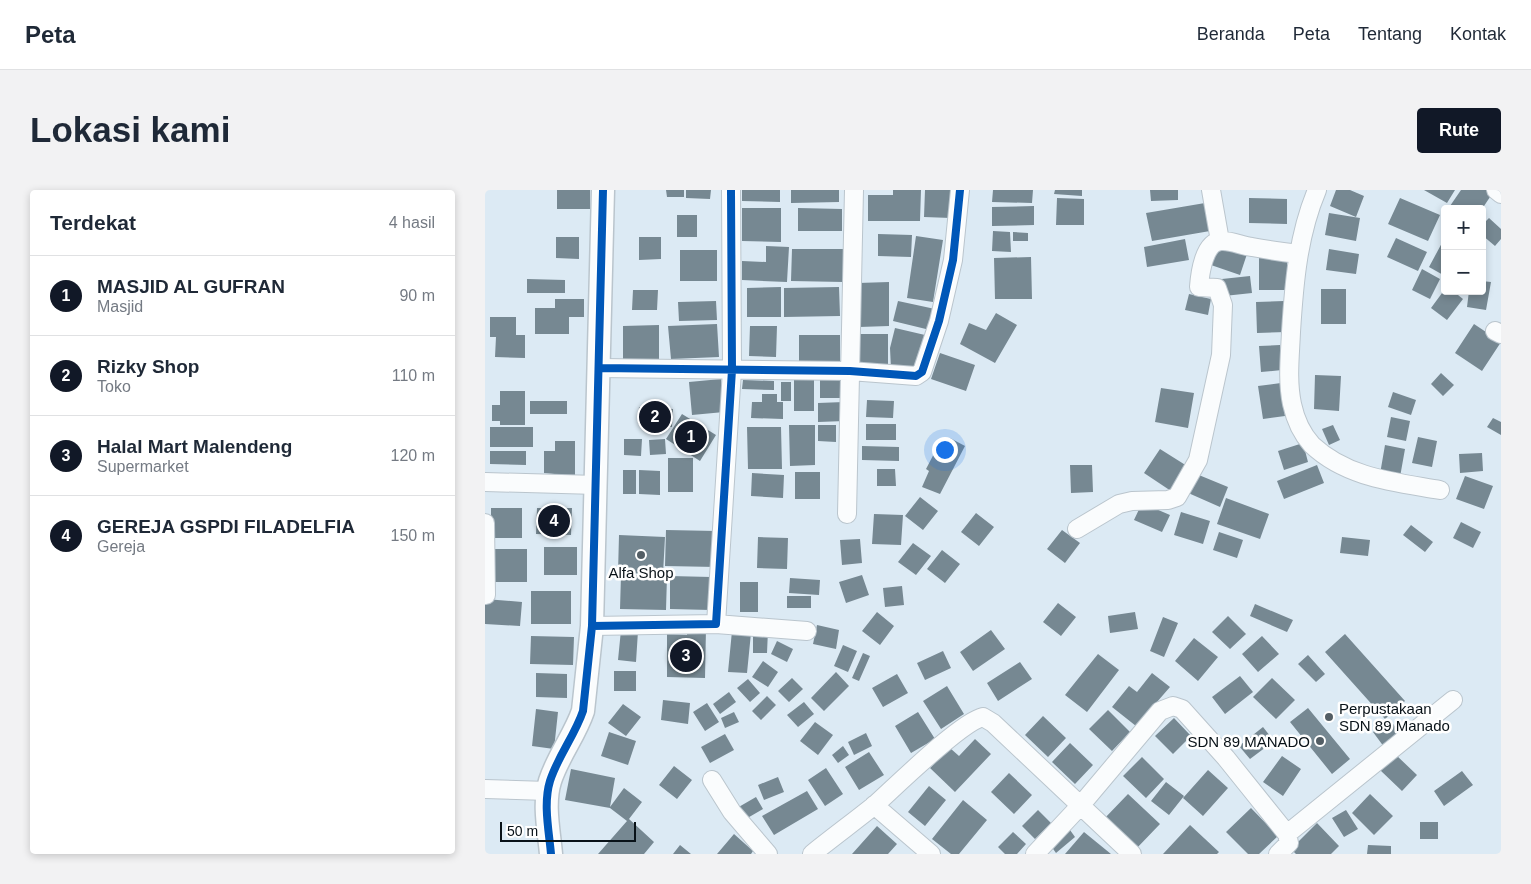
<!DOCTYPE html>
<html lang="id">
<meta charset="utf-8">
<style>
:root{--surface:#fff;--page:#f2f2f3;--text:#1f2937;--muted:#747a83;--line:#e0e1e3;--accent:#111827}
body{margin:0;font-family:Arial,sans-serif;background:var(--page);color:var(--text)}
.controls{position:absolute;right:15px;top:15px;display:grid;overflow:hidden;border-radius:5px;box-shadow:0 2px 8px #0003}
.controls button{width:45px;height:45px;display:grid;place-items:center;padding:0;border:0;border-bottom:1px solid var(--line);background:var(--surface);color:var(--text);font:25px sans-serif}
.scale{position:absolute;left:15px;bottom:12px;width:136px;box-sizing:border-box;padding-left:5px;border:2px solid #091218;border-top:0;font-size:14px;line-height:18px;white-space:nowrap;color:#091218;-webkit-text-stroke:4px #fff;paint-order:stroke}
.you{position:absolute;left:459px;top:259px;width:18px;height:18px;margin:-12px;border:4px solid #fff;border-radius:50%;background:#1a73e8;box-shadow:0 0 0 8px #1a73e833}
.badge{display:grid;place-items:center;width:32px;height:32px;border-radius:50%;background:var(--accent);color:#fff;font-size:16px;font-weight:700}
.pin{position:absolute;translate:-50% -50%;border:2px solid #fff;box-shadow:0 1px 5px #0006}
.list{margin:0;padding:0;list-style:none}
h2{display:flex;justify-content:space-between;align-items:center;height:65px;margin:0;padding:0 20px;font-size:21px}
h2 small{font-size:16px;font-weight:400;color:var(--muted)}
.list li{display:grid;grid-template-columns:32px 1fr auto;gap:15px;align-items:center;box-sizing:border-box;height:80px;padding:0 20px;border-top:1px solid var(--line)}
.list b{display:block;font-size:19px;white-space:nowrap}
.list p{margin:0;font-size:16px;white-space:nowrap;color:var(--muted)}
.list em{font-size:16px;font-style:normal;color:var(--muted)}
.map{position:relative;flex:none;width:1016px;height:664px;overflow:hidden;border-radius:5px}
header{display:flex;align-items:center;gap:30px;box-sizing:border-box;height:70px;padding:0 25px;background:var(--surface);border-bottom:1px solid var(--line)}
header strong{font-size:24px}
nav{display:flex;gap:28px;margin-inline-start:auto;font-size:18px}
.intro{display:flex;align-items:center;justify-content:space-between;box-sizing:border-box;height:120px;padding:0 30px}
h1{margin:0;font-size:35px}
.button{padding:12px 22px;border-radius:5px;background:var(--accent);color:#fff;font-size:18px;font-weight:700}
main{display:flex;gap:30px;padding:0 30px}
aside{flex:1;background:var(--surface);border-radius:5px;box-shadow:0 2px 8px #0003}
.map>svg:first-child{display:block}
.building{fill:#768892}
.lines{fill:none;stroke-linecap:round;stroke-linejoin:round}
.minor-casing{stroke:#bac5cd;stroke-width:20}
.tertiary-casing{stroke:#bac5cd;stroke-width:25}
.minor{stroke:#fafcfd;stroke-width:18}
.tertiary{stroke:#fafcfd;stroke-width:22}
.cycleway-casing{stroke:#fff;stroke-width:11}
.cycleway{stroke:#0057b8;stroke-width:8}
.poi-dot{fill:#535e65;stroke:#fff;stroke-width:2}
.labels{text-anchor:middle;dominant-baseline:central;stroke-width:5;stroke-linejoin:round;paint-order:stroke}
.poi-label{font-size:15px;fill:#091218;stroke:#fff}
</style>
<header>
<strong>Peta</strong>
<nav><a>Beranda</a><a>Peta</a><a>Tentang</a><a>Kontak</a></nav>
</header>
<div class="intro"><h1>Lokasi kami</h1><a class="button">Rute</a></div>
<main>
<aside>
<h2>Terdekat<small>4 hasil</small></h2>
<ul class="list">
<li><span class="badge">1</span><div><b>MASJID AL GUFRAN</b><p>Masjid</p></div><em>90 m</em></li>
<li><span class="badge">2</span><div><b>Rizky Shop</b><p>Toko</p></div><em>110 m</em></li>
<li><span class="badge">3</span><div><b>Halal Mart Malendeng</b><p>Supermarket</p></div><em>120 m</em></li>
<li><span class="badge">4</span><div><b>GEREJA GSPDI FILADELFIA</b><p>Gereja</p></div><em>150 m</em></li>
</ul>
</aside>
<div class="map">
<svg width="1016" height="664" viewBox="0 0 1016 664">
<rect width="100%" height="100%" fill="#dceaf4"/>
<path class="building" d="M72,0h33v19h-33z
M181,0h18v7h-17z
M201,0h25l-1,9 -24,-1z
M257,0h38v12l-38,-1z
M306,0h48v12l-48,1z
M408,0h28l-1,31h-52v-26h25z
M440,0h27l-1,28 -27,-1z
M508,0h40l-1,13 -40,-1z
M570,0h27v6l-28,-2z
M665,0h28v10l-27,1z
M851,0h14l14,6 -8,21 -26,-11z
M939,0h31l-8,13z
M976,0h31l2,1 -12,18h-28l-4,-3z
M572,8l27,1v26h-28z
M764,8l38,1v25l-38,-1z
M915,8l40,17 -12,26 -40,-17z
M720,13l5,28 -58,10 -6,-28z
M549,16v19l-42,1v-19z
M257,18h39v34l-39,-1z
M313,18l44,1v22h-44z
M844,23l31,5 -4,23 -31,-6z
M192,25h20v22h-20z
M1004,28l12,11v10l-6,7 -13,-11v-10z
M508,41l17,1 1,20 -19,-1z
M528,42l15,1v8h-15z
M393,44l34,1 -1,22 -33,-1z
M431,46l27,4 -10,62 -26,-4z
M71,47h23v22l-23,-1z
M154,47h22v22l-22,1z
M911,48l31,14 -9,19 -31,-14z
M700,49l4,21 -42,7 -3,-20z
M958,51l2,1v34l-16,-9z
M733,54l29,10 -7,21 -29,-10z
M281,56l23,1 -2,35 -45,-2v-19l24,1z
M307,59h52v33l-53,-1z
M844,59l30,5 -3,20 -30,-4z
M195,60h37v31h-37z
M774,64h28v36h-28z
M546,67l1,42h-37l-1,-41z
M937,79l18,10 -10,20 -18,-9z
M765,86l2,17 -28,3 -2,-17z
M42,89l38,1v13h-38z
M997,91l9,1 -5,28 -19,-3 2,-16h13z
M404,92v44l-30,1 -1,-44z
M296,97v30h-34v-29z
M354,97l1,29 -56,1v-29z
M836,99h25v35h-25z
M960,99v2h8l10,8 -16,21 -16,-12z
M148,100h25l-1,20h-25z
M704,104l22,5 -3,16 -23,-5z
M70,109h29v18h-15v17h-34v-26h20z
M231,111l1,19 -38,1 -1,-19z
M413,111l37,8 -5,21 -37,-9z
M799,111l2,31 -29,1 -1,-31z
M511,123l21,12 -22,38 -35,-19 9,-21 17,7z
M5,127h26v18h9v23l-30,-1 1,-20h-6z
M232,134l2,33 -48,2 -3,-33z
M989,134l27,18 -19,29 -27,-18z
M174,135v34h-36v-33z
M265,136h27l-1,31 -27,-1z
M410,138l30,7 -7,37 -27,-3 -1,-21z
M375,144h28v33h-28z
M314,145h41v29h-41z
M795,155l2,25 -21,2 -2,-26z
M455,163l35,12 -9,26 -35,-12z
M956,183l13,12 -11,11 -12,-12z
M830,185l26,1 -2,35 -25,-2z
M236,189l3,33 -32,3 -3,-33z
M258,190l31,1v9l-32,-1z
M309,190h20v31h-20z
M335,190h21v18h-21z
M296,192h10v19h-10z
M796,193l4,33 -22,3 -5,-33z
M676,198l33,5 -6,35 -33,-6z
M15,201h25v34h-25v-4h-8v-16h8z
M908,202l23,8 -5,15 -23,-8z
M277,204h15v8h6v17l-32,-1 1,-16h10z
M382,210l27,1 -1,17 -27,-1z
M45,211h37v13h-37z
M359,212l1,19 -27,1v-19z
M154,217l34,2 -1,18 -34,-3z
M197,224l34,21 -16,26 -34,-22z
M906,227l19,4 -4,20 -19,-4z
M1008,228l8,4v13l-14,-8z
M381,234h30v16h-30z
M304,235h26v40l-25,1z
M333,235h18v17l-18,-1z
M848,235l7,15 -11,5 -7,-16z
M5,237h43v20h-43z
M262,237h34l1,42h-34z
M933,247l19,4 -5,26 -20,-4z
M465,248l15,8 -25,48 -18,-7 7,-16 -3,-2 12,-23 6,3z
M139,249h18l-1,17 -17,-1z
M180,249l1,15 -16,1 -1,-15z
M70,251h20v35l-31,-3v-22h11z
M818,253l5,19 -24,8 -6,-19z
M900,255l20,4 -5,28 -20,-3z
M377,256l37,1v14l-37,-1z
M675,259l27,17 -16,25 -27,-18z
M5,261h36v14l-36,-1z
M997,263l1,18 -23,2 -1,-19z
M183,268h25v34h-25z
M585,275h22l1,27 -22,1z
M832,275l7,18 -40,16 -7,-18z
M392,279h18l1,17h-19z
M138,280h13v24h-13z
M154,280l21,1v24l-21,-1z
M310,282h25v27h-25z
M267,283l32,2 -1,23 -32,-2z
M709,283l34,14 -8,20 -34,-15z
M980,286l28,10 -9,23 -28,-10z
M435,307l18,14 -15,19 -18,-14z
M741,308l43,16 -9,25 -43,-15z
M657,313l28,12 -8,17 -28,-12z
M6,318h31v30h-31z
M52,318h35l-1,27 -35,-1z
M696,322l29,9 -7,23 -29,-9z
M491,323l18,14 -15,19 -18,-14z
M389,324l29,1 -2,30 -29,-1z
M976,332l20,10 -8,16 -20,-10z
M926,335l22,17 -8,10 -22,-17z
M181,340l50,1v36l-51,-1z
M577,340l18,13 -15,20 -18,-14z
M734,342l24,8 -6,18 -24,-8z
M134,345l46,2 -2,37 -45,-1z
M273,347l30,1 -1,31 -30,-1z
M857,347l28,3 -2,16 -28,-3z
M375,349l2,24 -20,2 -2,-25z
M428,353l18,13 -15,19 -18,-13z
M59,357h33v28h-33z
M7,359h35v33h-35z
M457,360l18,14 -15,19 -18,-14z
M136,385l46,1 -1,34 -46,-1z
M377,385l7,20 -23,8 -7,-21z
M185,386l41,1 -1,33 -40,-1z
M305,388l30,2 -1,15 -30,-2z
M255,392h18v30h-18z
M417,396l2,19 -19,2 -2,-19z
M46,401h40v33h-40z
M302,406h24v12h-24z
M0,409l37,3 -2,24 -35,-2z
M573,413l18,14 -15,19 -18,-14z
M770,414l38,16 -6,12 -37,-16z
M392,422l17,14 -14,19 -18,-14z
M650,422l3,17 -28,4 -2,-17z
M743,426l18,18 -16,15 -18,-17z
M678,427l15,6 -14,34 -14,-6z
M332,435l22,5 -3,19 -23,-5z
M202,437l19,1 -1,50 -38,-1v-43l20,1z
M268,439l15,1 -1,23h-14z
M136,440l17,1 -2,31 -18,-2z
M506,440l14,19 -32,22 -13,-19z
M247,441l19,2 -4,40 -19,-1z
M860,444l60,67 -20,18 -60,-67z
M46,446l43,1 -1,28 -43,-1z
M777,446l17,18 -21,18 -16,-18z
M709,448l24,19 -20,24 -23,-20z
M292,451l16,8 -6,13 -16,-8z
M358,455l14,6 -9,21 -14,-6z
M458,461l8,17 -26,12 -8,-17z
M378,463l7,3 -11,25 -7,-3z
M613,464l21,16 -32,42 -22,-17z
M823,465l17,19 -9,8 -18,-18z
M278,471l15,11 -10,15 -16,-10z
M535,472l12,17 -34,22 -11,-18z
M129,481h22v20h-22z
M351,482l13,14 -25,25 -13,-13z
M51,483l31,1v24l-31,-1z
M667,483l18,14 -34,39 -24,-19 17,-21 8,6z
M412,484l11,19 -25,14 -11,-19z
M755,486l13,16 -28,22 -13,-17z
M307,488l11,11 -14,13 -11,-11z
M787,488l23,22 -19,19 -23,-22z
M263,489l12,14 -10,9 -13,-14z
M462,496l17,28 -23,15 -18,-28z
M244,502l7,10 -16,12 -7,-10z
M282,506l9,9 -15,15 -9,-9z
M178,510l27,3 -2,21 -27,-4z
M319,512l10,12 -16,13 -11,-12z
M222,513l12,19 -14,9 -12,-19z
M138,514l18,13 -15,19 -18,-13z
M823,518l42,51 -18,15 -42,-52z
M51,519l22,3 -4,37 -22,-3z
M623,520l22,22 -18,19 -23,-22z
M249,522l5,10 -14,6 -4,-10z
M433,522l17,27 -24,14 -16,-27z
M558,526l23,22 -18,19 -23,-22z
M689,528l17,18 -18,18 -18,-18z
M905,530l14,18 -17,13 -14,-19z
M330,532l18,13 -15,20 -18,-14z
M778,537l11,14 -24,18 -11,-13z
M124,542l27,9 -8,24 -27,-9z
M381,543l6,13 -18,9 -6,-13z
M240,544l9,16 -24,13 -9,-16z
M490,549l16,15 -36,38 -25,-24 20,-20 9,8z
M585,553l23,22 -18,19 -23,-22z
M358,556l6,9 -11,8 -6,-8z
M384,562l15,23 -25,15 -14,-23z
M910,564l22,21 -15,16 -22,-21z
M797,566l19,13 -18,27 -20,-14z
M657,567l22,22 -18,19 -23,-22z
M189,576l18,14 -15,19 -18,-14z
M341,578l17,26 -18,12 -17,-26z
M86,579l44,9 -5,29 14,-19 18,14 -13,17 25,23 -10,12h-46l29,-33 -17,-13 -45,-8z
M723,580l20,18 -25,28 -20,-18z
M977,581l11,14 -29,21 -10,-15z
M524,583l23,22 -18,19 -23,-22z
M293,587l6,15 -20,8 -6,-15z
M681,592l18,14 -15,19 -18,-14z
M444,596l17,14 -21,26 -17,-14z
M322,601l11,18 -44,26 -12,-19z
M643,604l32,30 -25,26 -32,-30z
M885,604l23,22 -19,19 -22,-22z
M271,607l7,12 -19,11 -7,-12z
M478,610l24,20 -28,34h-8l-19,-15z
M766,618l27,28 -19,18h-11l-22,-22z
M553,620l13,13 -16,16 -13,-13z
M861,620l12,19 -14,8 -12,-19z
M935,632h18v17h-18z
M832,633l22,23 -8,8h-35l-5,-5z
M705,635l29,27 -2,2h-54z
M392,636l20,18 -9,10h-36z
M585,640l5,7 -19,16 -5,-7z
M528,642l13,12 -9,10h-12l-7,-7z
M599,642l27,22h-46z
M249,644l19,17 -2,3h-34z
M195,655l11,9h-18z
M883,655l23,1v8h-24z"/>
<g class="lines">
<defs>
<path id="minor" d="M726,0l9,51
M832,0c-19,45 -23,93 -26,142 -1,24 -4,48 1,72 3,14 10,30 20,41 35,33 83,37 128,45
M1011,0l5,4
M1010,141l6,3
M114,178l251,3 66,5 6,-4 17,-51 14,-61 7,-70
M0,292l112,3
M362,324l7,-324
M0,333l1,72
M592,339l42,-25 13,-3 36,-1 9,-3 21,-37 23,-105 2,-50 -6,-17 -18,-1c1,-14 5,-45 22,-46 10,-1 21,5 31,6 16,3 31,5 47,7
M231,434l91,7
M107,436l124,-2 16,-254 -1,-180
M227,590l20,32 36,42
M0,599l63,2
M389,615l57,49
M802,644l166,-134
M327,664c21,-17 43,-33 64,-50 21,-19 85,-82 107,-87l10,6 139,131
M550,664l45,-48 80,-95 13,-5 9,3 44,49 61,76 2,9 -11,11"/>
<path id="tertiary" d="M66,664c-2,-23 -8,-50 -1,-73 8,-25 25,-46 33,-70l9,-85 11,-436"/>
</defs>
<use href="#minor" class="minor-casing"/>
<use href="#tertiary" class="tertiary-casing"/>
<use href="#minor" class="minor"/>
<use href="#tertiary" class="tertiary"/>
<defs>
<path id="cycleway" d="M114,178l251,3 66,5 6,-4 17,-51 14,-61 7,-70
M107,436l124,-2 16,-254 -1,-180
M66,664c-2,-23 -8,-50 -1,-73 8,-25 25,-46 33,-70l9,-85 11,-436"/>
</defs>
<use href="#cycleway" class="cycleway-casing"/>
<use href="#cycleway" class="cycleway"/>
</g>
<g class="poi-dot">
<circle cx="156" cy="365" r="5"/>
<circle cx="844" cy="527" r="5"/>
<circle cx="835" cy="551" r="5"/>
</g>
<g class="labels">
<g class="poi-label">
<text x="156" y="382">Alfa Shop</text>
<text x="854" y="518" text-anchor="start">Perpustakaan<tspan x="854" dy="17">SDN 89 Manado</tspan></text>
<text x="825" y="551" text-anchor="end">SDN 89 MANADO</text>
</g>
</g>
</svg>
<div class="controls">
<button>+</button>
<button>−</button>
</div>
<div class="scale">50 m</div>
<div class="you"></div>
<div class="pin badge" style="left:206px;top:247px">1</div>
<div class="pin badge" style="left:170px;top:227px">2</div>
<div class="pin badge" style="left:201px;top:466px">3</div>
<div class="pin badge" style="left:69px;top:331px">4</div>
</div>
</main>
